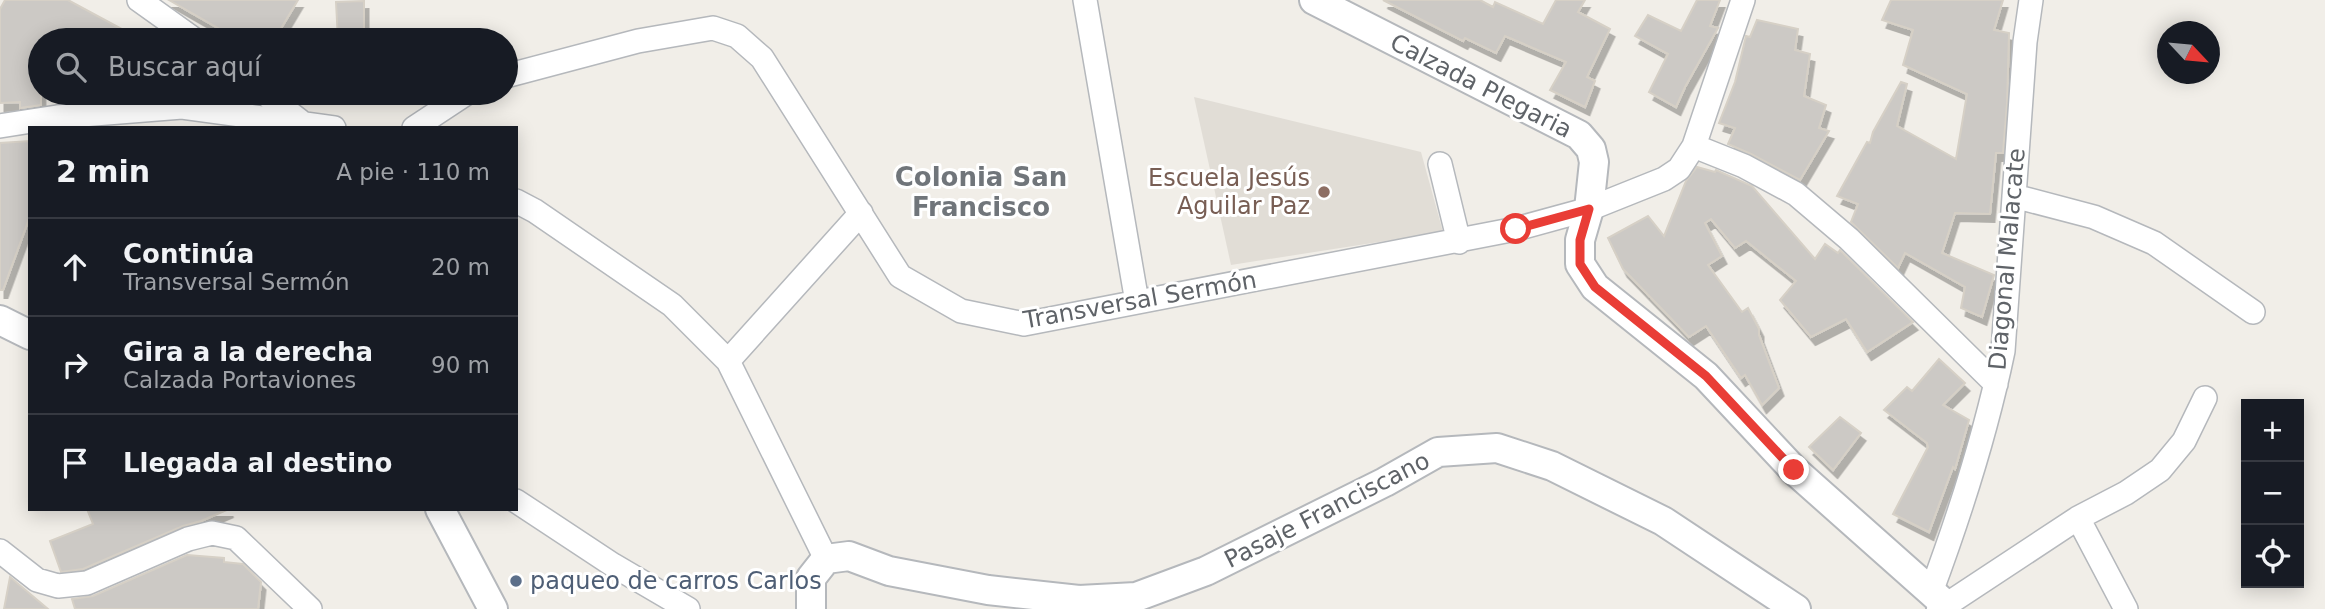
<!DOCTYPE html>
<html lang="es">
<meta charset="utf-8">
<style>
:root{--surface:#171b24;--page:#20242c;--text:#f1f3f6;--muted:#9ea1a6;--line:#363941}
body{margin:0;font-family:"DejaVu Sans",sans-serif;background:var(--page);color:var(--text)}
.controls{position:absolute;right:21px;bottom:21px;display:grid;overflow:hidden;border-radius:0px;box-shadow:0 4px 18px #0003}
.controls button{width:63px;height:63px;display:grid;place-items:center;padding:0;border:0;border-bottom:2px solid var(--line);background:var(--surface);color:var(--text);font:35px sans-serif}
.compass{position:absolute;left:2157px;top:21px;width:63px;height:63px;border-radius:50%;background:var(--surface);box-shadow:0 4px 18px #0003;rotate:116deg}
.stop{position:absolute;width:21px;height:21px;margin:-16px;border:5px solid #e93d36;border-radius:50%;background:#fff}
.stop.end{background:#e93d36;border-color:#fff;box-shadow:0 2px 7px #0008}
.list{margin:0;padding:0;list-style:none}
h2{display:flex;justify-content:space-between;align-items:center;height:91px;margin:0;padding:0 28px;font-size:30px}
h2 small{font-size:23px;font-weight:400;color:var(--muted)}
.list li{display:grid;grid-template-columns:46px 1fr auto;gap:21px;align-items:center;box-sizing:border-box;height:98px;padding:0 28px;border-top:2px solid var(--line)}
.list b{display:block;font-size:26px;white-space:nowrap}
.list p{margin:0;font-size:23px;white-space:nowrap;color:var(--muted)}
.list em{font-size:23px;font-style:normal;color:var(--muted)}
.icon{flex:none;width:38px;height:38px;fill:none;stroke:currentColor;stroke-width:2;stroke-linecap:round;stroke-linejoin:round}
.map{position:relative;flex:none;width:2325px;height:609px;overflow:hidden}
.search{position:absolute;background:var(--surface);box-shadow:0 4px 18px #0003;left:28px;top:28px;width:490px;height:77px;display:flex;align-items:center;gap:18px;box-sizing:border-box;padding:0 24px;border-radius:38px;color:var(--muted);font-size:26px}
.panel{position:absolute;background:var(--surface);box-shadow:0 4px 18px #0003;left:28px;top:126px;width:490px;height:385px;border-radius:0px}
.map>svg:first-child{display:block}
.education{fill:#e1ddd6}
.building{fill:#ccc9c5;stroke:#d6d0c6;stroke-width:2;filter:url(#shadow)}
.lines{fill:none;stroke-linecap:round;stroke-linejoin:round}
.minor-casing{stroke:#b5b8bc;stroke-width:26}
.tertiary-casing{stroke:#b5b8bc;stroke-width:32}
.minor{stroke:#fff;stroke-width:23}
.tertiary{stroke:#fff;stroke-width:28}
.route{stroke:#e93d36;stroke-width:9}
.education-dot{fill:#8d6e63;stroke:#fff;stroke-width:2.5}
.service-dot{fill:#5c6f8a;stroke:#fff;stroke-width:2.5}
.labels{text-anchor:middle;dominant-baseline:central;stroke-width:6;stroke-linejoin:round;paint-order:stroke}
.street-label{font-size:24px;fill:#5f6368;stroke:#fff}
.education-label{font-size:24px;fill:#785e54;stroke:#fff;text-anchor:end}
.service-label{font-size:24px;fill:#4e5e75;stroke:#fff;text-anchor:start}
.neighbourhood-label{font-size:26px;font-weight:bold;fill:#70757a;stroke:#fff}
</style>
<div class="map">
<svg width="2325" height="609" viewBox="0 0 2325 609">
<defs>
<filter id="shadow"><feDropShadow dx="4.5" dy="8" stdDeviation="0" flood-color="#0004"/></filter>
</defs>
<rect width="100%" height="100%" fill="#f1eee8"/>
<path class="education" d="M1194,97l227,55 22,80 -212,33z"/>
<path class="building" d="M5,0h63l74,40h-102l1,65 -21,3v-6l-20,1v-94z
M169,0h129l-24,40h-35z
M1383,0h97l13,7 2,-5 48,22 13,-24h29l-7,12 32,17 -23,48 8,4 -10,26 -35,-17 16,-28 -61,-26 -9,17 -31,-15 -2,3z
M1697,0h23l-10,26 8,2 -33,59 -9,20 -27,-15 19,-38 -33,-18 13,-21 33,16z
M1891,0h112l-9,30 15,3 -2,71 -4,49h-7l-6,61 -35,-1 -13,40 52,22 -12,42 -21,-9 4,-21 -60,-34 -7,15 -47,-46 7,-18 -21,-8 30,-54 3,1 3,-11 28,-50 6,2 -10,42 59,33 11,-65 -64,-29 10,-35 -31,-10z
M364,1v27l4,12h-30l-2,-38z
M1757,20l41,9 -3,21 15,4 -6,42 22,9 -7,23 10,3 -29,49 -49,-26 -23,-10 7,-16 -16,-5 16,-41 11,-46 4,1z
M30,141v75l-27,74h-3v-147z
M1697,167l18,5 1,-2 36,16 63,73 10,-15 13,9 2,-3 73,72 -46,30 -21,-33 -35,18 -31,-37 16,-19 -50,-40 -11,7 -24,-29 -6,4 17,33 -14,9 34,47 6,-4 11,21v6l20,53 -17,17 -17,-30 -4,3 -35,-52 -17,11 -66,-68 -15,-31 40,-22 16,20 22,-55z
M1939,359l26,24 -22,22 26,15 -14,49 -2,-2 -24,65 -36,-18 35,-67 -1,-4 -43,-33 23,-23 5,4z
M1840,417l21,16 -28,37 -24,-23z
M87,509h142l-28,12 -18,5 -100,43 -22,3 -11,-31 43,-17z
M187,555l37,3v4l19,2 18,18 -3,27h-183l-3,-10 21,-3z
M10,577l38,32h-44z"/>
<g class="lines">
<defs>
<path id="minor" d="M139,0l56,40
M1085,0l52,302
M506,76l132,-35 75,-13 24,8 25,22 138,218 61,35 63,13 492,-95 73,-20 75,-30 15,-10 15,-23 49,-146
M264,93l36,28
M0,126l57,-9 125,-10 152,21
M414,128l53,-35
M1694,146l50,20 52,28 53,45 147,145
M1440,164l19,78
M2014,196l80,21 60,26 99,69
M516,201l19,10 137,94 56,56 98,198
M728,361l133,-148
M516,501l97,64 75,44
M2078,518l48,91
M0,551l37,29 21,6 29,-3 101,-44 24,-6 24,5 74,71
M1931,592c29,-78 55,-159 72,-241l22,-309 6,-42
M1946,605l132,-87 48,-25 34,-23 24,-29 21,-43"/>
<path id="tertiary" d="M1314,0l265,135 12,14 3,13 -5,47 -9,31v24l15,23 111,89 88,94 152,135 -5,4
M0,320l30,15
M440,509l53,100
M811,609v-31l15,-19 23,-3 40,15 99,19 91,10 57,-3 70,-26 179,-89 53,-30 59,-4 55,18 111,55 133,88"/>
</defs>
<use href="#minor" class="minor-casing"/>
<use href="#tertiary" class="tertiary-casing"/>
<use href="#minor" class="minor"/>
<use href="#tertiary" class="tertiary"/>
</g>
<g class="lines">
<path class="route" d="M1516,229l73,-20 -9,31v24l15,23 111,89 88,94"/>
</g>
<circle class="education-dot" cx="1324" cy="192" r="7"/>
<circle class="service-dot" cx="516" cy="581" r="7"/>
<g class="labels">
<g class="street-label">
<text transform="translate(1481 86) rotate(27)">Calzada Plegaria</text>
<text transform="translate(2007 259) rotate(-85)">Diagonal Malacate</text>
<text transform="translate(1140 300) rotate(-10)">Transversal Sermón</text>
<text transform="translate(1327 510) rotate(-27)">Pasaje Franciscano</text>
</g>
<g class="education-label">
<text x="1310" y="178">Escuela Jesús<tspan x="1310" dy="28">Aguilar Paz</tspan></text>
</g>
<g class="service-label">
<text x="530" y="581">paqueo de carros Carlos</text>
</g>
<g class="neighbourhood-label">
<text x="981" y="177">Colonia San<tspan x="981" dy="30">Francisco</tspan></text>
</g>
</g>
</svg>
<div class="controls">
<button>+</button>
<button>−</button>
<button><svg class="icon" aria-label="locate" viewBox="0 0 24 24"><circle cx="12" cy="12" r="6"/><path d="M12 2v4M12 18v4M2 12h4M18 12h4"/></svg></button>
</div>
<svg class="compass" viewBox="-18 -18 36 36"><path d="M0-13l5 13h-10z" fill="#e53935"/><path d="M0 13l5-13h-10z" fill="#9ea1a6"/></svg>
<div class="stop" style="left:1516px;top:229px"></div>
<div class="stop end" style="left:1794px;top:470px"></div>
<div class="search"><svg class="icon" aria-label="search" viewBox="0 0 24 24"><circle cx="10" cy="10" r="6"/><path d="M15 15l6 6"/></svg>Buscar aquí</div>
<section class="panel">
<h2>2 min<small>A pie · 110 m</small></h2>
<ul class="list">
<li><svg class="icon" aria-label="ahead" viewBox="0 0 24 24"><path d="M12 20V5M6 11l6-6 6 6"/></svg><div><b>Continúa</b><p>Transversal Sermón</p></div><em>20 m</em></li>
<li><svg class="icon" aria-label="right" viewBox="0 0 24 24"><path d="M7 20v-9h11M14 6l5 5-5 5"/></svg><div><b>Gira a la derecha</b><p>Calzada Portaviones</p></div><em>90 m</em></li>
<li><svg class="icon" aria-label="arrive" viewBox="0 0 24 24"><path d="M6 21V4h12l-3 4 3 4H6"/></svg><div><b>Llegada al destino</b></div></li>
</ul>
</section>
</div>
